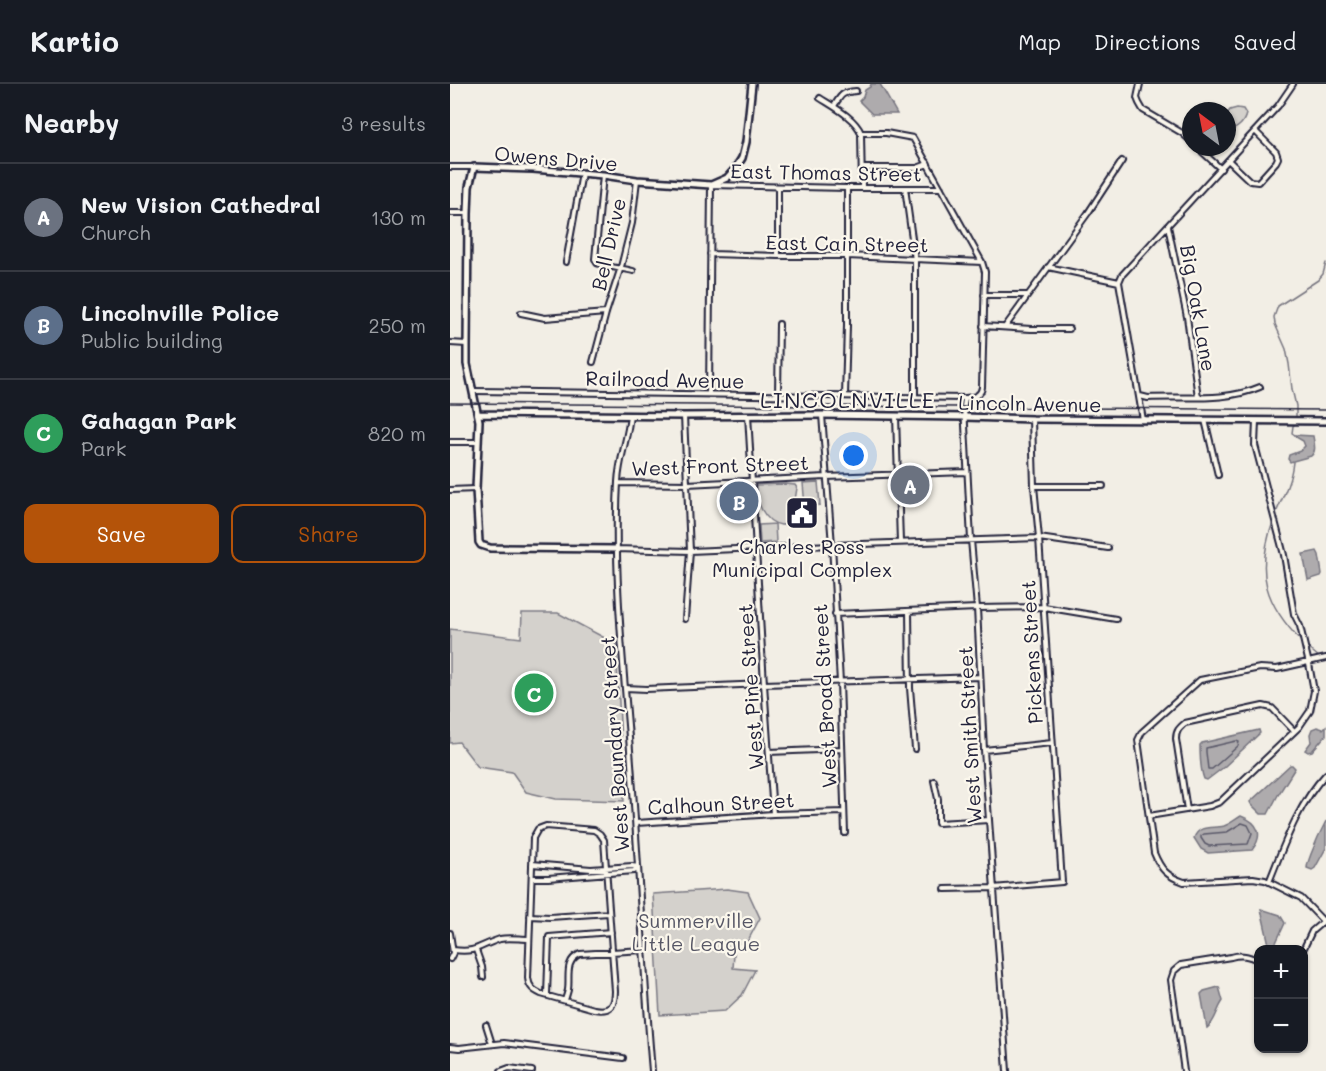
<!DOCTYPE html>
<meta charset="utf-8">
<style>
:root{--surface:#171b24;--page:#20242c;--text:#f1f3f6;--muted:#9ea1a6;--line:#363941;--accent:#b45309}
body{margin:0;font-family:Mali,sans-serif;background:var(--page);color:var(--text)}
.controls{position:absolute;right:18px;bottom:18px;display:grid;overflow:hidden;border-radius:12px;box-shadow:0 2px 4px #0004}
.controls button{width:54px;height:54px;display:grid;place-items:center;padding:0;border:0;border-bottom:2px solid var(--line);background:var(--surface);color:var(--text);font:30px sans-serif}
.compass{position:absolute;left:732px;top:18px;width:54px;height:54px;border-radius:50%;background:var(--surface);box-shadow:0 2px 4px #0004;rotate:328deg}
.you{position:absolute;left:404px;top:372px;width:21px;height:21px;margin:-15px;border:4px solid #fff;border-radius:50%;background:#1a73e8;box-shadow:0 0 0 9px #1a73e833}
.badge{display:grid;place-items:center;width:39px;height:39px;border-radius:50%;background:var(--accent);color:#fff;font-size:20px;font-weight:700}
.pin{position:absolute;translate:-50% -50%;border:3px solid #fff;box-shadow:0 2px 6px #0006}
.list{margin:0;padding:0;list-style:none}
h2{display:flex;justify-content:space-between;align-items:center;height:78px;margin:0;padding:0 24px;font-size:26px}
h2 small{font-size:20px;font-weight:400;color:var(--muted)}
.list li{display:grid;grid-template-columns:39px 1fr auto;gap:18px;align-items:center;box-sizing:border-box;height:108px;padding:0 24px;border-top:2px solid var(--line)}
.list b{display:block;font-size:22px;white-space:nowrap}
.list p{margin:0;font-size:20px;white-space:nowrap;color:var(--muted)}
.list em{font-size:20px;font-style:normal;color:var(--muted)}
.actions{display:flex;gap:12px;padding:18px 24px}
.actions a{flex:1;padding:14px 0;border:2px solid var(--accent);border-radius:12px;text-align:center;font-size:21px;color:var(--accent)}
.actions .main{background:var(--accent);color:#fff}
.map{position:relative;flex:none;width:876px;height:987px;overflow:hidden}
header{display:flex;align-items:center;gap:36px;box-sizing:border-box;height:84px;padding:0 30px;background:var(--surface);border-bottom:2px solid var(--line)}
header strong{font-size:28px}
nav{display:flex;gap:33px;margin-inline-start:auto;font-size:21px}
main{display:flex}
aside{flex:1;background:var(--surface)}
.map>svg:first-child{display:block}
.green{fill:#d4d1cc;stroke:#7b7a84;stroke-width:1.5}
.water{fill:#aeabad;stroke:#76747f;stroke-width:1.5}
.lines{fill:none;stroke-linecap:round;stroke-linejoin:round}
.shore{stroke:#5a5969;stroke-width:1.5}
.stream{stroke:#76747f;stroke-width:1.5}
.street-casing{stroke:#22223b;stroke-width:8}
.secondary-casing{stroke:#22223b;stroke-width:10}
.street{stroke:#fbf7ec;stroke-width:4}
.secondary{stroke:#fbf7ec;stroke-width:5}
.rail{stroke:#22223b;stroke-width:1.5}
.labels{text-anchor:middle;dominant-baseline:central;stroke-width:4.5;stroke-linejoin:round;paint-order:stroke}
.street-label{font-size:20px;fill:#22223b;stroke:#fbf7ec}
.poi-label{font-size:20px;fill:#22223b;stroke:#fbf7ec}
.park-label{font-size:20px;fill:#575766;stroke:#fbf7ec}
.quarter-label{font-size:22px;letter-spacing:1.5px;fill:#22223b;stroke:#fbf7ec}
</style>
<header>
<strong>Kartio</strong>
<nav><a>Map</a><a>Directions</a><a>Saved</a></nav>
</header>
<main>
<aside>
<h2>Nearby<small>3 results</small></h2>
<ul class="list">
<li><span class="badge" style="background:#6b7280">A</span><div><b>New Vision Cathedral</b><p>Church</p></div><em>130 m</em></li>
<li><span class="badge" style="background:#5c6f8a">B</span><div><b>Lincolnville Police</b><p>Public building</p></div><em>250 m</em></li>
<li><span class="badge" style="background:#2e9e5b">C</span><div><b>Gahagan Park</b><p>Park</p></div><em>820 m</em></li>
</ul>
<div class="actions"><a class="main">Save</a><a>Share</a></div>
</aside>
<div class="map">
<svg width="876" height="987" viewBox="0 0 876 987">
<rect width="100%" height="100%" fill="#f2eee5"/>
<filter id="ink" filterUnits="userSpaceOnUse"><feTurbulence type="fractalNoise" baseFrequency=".0167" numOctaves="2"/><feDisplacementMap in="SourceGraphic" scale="12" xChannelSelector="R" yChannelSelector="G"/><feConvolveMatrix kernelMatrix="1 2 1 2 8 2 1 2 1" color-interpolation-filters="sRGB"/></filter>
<g filter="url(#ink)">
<path class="green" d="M787,24l6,1 3,5c-2,9 -9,16 -19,17v-17l3,-4z
M368,398l2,23 -15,2 -2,-24z
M335,400l10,1 2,3 -6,36c-3,0 -7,1 -10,1 -18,-3 -25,-25 -26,-40z
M325,440l1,18 -16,1 -1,-18z
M72,529h36l58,31 8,157 -68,-2 -30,-7 -14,-20 -34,-5 -19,-25 -9,1v-114l71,9z
M277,805l21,3 12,26 -15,28 -10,-5 -2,27 22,2 -13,25 -17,16 -65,4 -7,-121z"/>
<path class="water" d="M421,0h9l17,30h-25l-13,-13 4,-4 2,-7 5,-3z
M845,351l18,1c1,7 4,15 -2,20l-21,6 -2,-3 1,-4 11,-4 5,-5 -2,-5 -7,-4z
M867,467l2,4 3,19 -1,2 -13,4 -5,-26z
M876,642v9l-14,16 -4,1 -3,-2 6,-8 -1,-8 2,-5 5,-2 6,2z
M809,646l1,3 -36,34 -17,13 -3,-1c-4,-10 -4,-23 -4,-34l2,-2z
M840,681h2l3,3 -17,27 -10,19h-7l-10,-10 -1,-2z
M791,732c18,7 23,19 11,34l-44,3 -7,-4 -7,-11c5,-14 18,-9 30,-12 6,-2 12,-7 17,-10z
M876,737v27l-11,20 -3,2 -5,-2c0,-5 2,-8 4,-14 5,-13 8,-20 15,-33z
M811,825l19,6 5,8 -12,26h-3z
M769,903l4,14c-6,8 -8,22 -16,27l-6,-34 3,-3z"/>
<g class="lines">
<path class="shore" d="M786,657l3,1 -1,4 -26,23h-4l-2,-17v-4z
M792,739l6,2 4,8 -4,11 -39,2 -4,-2 -4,-6v-2l3,-2 23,-2z"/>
<path class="stream" d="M846,333v-11l-4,-17 -3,-25 -3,-15 -11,-25 -1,-7 4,-11 40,-26 5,-6 3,-11
M845,351l-3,-2 1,-7 3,-2
M825,431c8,-18 16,-34 18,-53
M823,438c-18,51 -8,82 29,120
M856,562l14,12"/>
<defs>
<path id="street" d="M690,0l-3,14 2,5 4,7 39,23 9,8
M370,14c14,9 35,20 41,35l1,55
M384,22c7,-11 8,-14 22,-15
M747,63l24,22
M778,76l22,21 8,1 18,-20 2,-4 -2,-6 -21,-21
M0,83h24
M412,84h55l11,-4 -1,-2
M153,91l-8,84c1,1 1,3 2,4 4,3 29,6 36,8
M328,103v69
M455,104l10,72v136
M0,129h18
M718,142l19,91 11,80
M260,170l68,2h69l135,6
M116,178l16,-89
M598,183l71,15
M534,211h44
M71,229l24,5 61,-5
M533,242l48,3h38
M555,243l83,-114 34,-52
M0,259l17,1
M143,278l13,-49 15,-46 11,-44 5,-43
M24,307l491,7c7,-1 16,-1 17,-11l3,-115 -3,-10 -69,-124 -27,-5h-25
M259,310l2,-209 136,3h94
M328,311l1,-71
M395,312l2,-70v-138
M690,312l8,2c37,-2 77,4 112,-11
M515,314l-1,8 7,134 6,68 7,142 23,321
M180,331c-2,23 -11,44 -12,67 -5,94 6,187 13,281 8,103 12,205 21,308
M298,331l16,269 9,130
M372,331l10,130 8,137 5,151
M234,332l6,135 -5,68
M446,332l4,126
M693,336l-24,-138 3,-7 156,-169 15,-22
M755,336l13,55
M0,358h27
M168,399l69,1 139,-7 141,-5
M584,402h69
M0,406l26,-1
M166,465l74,2 142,-6 207,-7 69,10
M459,527l1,77 5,61
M385,530l142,-6 67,-1 72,12
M176,604l20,1 118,-5 216,-7
M534,666l68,-7
M319,668l73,-3
M484,697l4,18v24l51,-3
M737,726l-11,-71c0,-8 3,-11 9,-16l78,-17 9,2 22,23
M699,732l61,-10 10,-4 79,-75 11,-16 4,-20 -5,-27 -9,-38 -6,-12 -10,-59 -29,-110 1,-24
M186,739l137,-9 71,-2
M96,742l48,4 6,4 4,6 11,151c0,15 -5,21 -21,18l-53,-15c-8,-4 -12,-7 -13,-16l5,-140 5,-9z
M82,780l59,5 41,-3 6,1
M82,794h16l86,-7 4,-4
M819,798c15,-37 29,-78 57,-108
M495,805l48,-1 69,-6 -23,-344 -5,-52 -2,-67
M80,832l20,1 59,-4
M873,837l-22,-23 -36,-18 -12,-2 -69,4c-17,-6 -23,-12 -30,-29l-16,-113 4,-8 58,-52 60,-12 17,1 49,-11
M0,849l3,20 -3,6
M3,866c25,3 25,-4 47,-11 8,-2 20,0 29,0
M26,866l6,17 1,10
M853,866l9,-19 14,-12
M97,911l2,-58 62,-5
M115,916c1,-3 2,-6 3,-10 2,-13 -4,-29 12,-36l63,-4
M36,941l6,19
M0,963l9,1 45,-5 119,15
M51,987l8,-3 23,3
M734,987l-13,-91 3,-9 7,-6 50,-8c11,-3 17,-1 27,3"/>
<path id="secondary" d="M28,330l206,2 138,-1 142,2 68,2 294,2
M166,465l-126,-1 -9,-3 -2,-3 -3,-53 3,-68 -12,-57v-17l1,-134 1,-26 5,-20 59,2 70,6 34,5 74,5 16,-7 8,-9 7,-11 4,-16 6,-58"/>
</defs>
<use href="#street" class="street-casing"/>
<use href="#secondary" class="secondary-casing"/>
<use href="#street" class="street"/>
<use href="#secondary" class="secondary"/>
<path class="rail" d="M0,319l876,7"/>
</g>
</g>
<defs>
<symbol id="civic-square" viewBox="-11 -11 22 22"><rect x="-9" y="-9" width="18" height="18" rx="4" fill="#22223b" stroke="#fbf7ec"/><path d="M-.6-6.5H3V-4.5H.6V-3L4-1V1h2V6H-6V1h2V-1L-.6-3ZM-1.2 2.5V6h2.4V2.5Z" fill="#fff"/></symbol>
</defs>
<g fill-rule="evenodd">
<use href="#civic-square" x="333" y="410" width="38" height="38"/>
</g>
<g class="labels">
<g class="street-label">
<text transform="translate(106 74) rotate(5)">Owens Drive</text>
<text transform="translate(376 88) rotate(1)">East Thomas Street</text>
<text transform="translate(397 159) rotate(1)">East Cain Street</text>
<text transform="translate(158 160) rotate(-77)">Bell Drive</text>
<text transform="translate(749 224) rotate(80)">Big Oak Lane</text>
<text transform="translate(215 295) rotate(1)">Railroad Avenue</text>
<text transform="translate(580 319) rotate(1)">Lincoln Avenue</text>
<text transform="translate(270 381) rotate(-2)">West Front Street</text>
<text transform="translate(581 568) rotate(-93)">Pickens Street</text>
<text transform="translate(300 603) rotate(-94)">West Pine Street</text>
<text transform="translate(374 612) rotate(-93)">West Broad Street</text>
<text transform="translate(519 651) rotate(-93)">West Smith Street</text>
<text transform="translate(164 660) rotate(-94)">West Boundary Street</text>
<text transform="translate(271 719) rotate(-3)">Calhoun Street</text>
</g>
<g class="poi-label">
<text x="352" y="462">Charles Ross<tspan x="352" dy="23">Municipal Complex</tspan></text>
</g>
<g class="park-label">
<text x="246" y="836">Summerville<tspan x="246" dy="23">Little League</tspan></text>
</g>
<g class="quarter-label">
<text x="398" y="315">LINCOLNVILLE</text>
</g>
</g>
</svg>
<div class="controls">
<button>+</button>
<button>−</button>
</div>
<svg class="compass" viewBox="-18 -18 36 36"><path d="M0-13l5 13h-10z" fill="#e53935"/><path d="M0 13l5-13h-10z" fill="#9ea1a6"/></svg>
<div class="you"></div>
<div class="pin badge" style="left:460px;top:401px;background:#6b7280">A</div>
<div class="pin badge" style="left:289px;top:417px;background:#5c6f8a">B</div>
<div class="pin badge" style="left:84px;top:609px;background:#2e9e5b">C</div>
</div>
</main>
